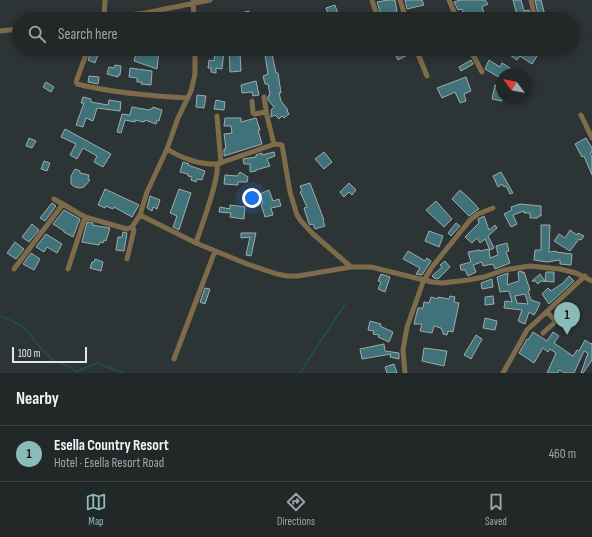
<!DOCTYPE html>
<meta charset="utf-8">
<style>
:root{--surface:#222728;--page:#2a2f30;--text:#f1f3f6;--muted:#a2a5a8;--line:#3f4445;--accent:#8bbbb9}
body{margin:0;font-family:"Sofia Sans Condensed",sans-serif;background:var(--page);color:var(--text)}
.compass{position:absolute;left:496px;top:68px;width:36px;height:36px;border-radius:50%;background:var(--surface);box-shadow:0 2px 10px #0003;rotate:302deg}
.scale{position:absolute;left:12px;bottom:10px;width:75px;box-sizing:border-box;padding-left:4px;border:2px solid #e1e6e6;border-top:0;font-size:11px;line-height:14px;white-space:nowrap;color:#e1e6e6;-webkit-text-stroke:3px #2d3435;paint-order:stroke}
.you{position:absolute;left:252px;top:198px;width:14px;height:14px;margin:-10px;border:3px solid #fff;border-radius:50%;background:#1a73e8;box-shadow:0 0 0 6px #1a73e833}
.badge{display:grid;place-items:center;width:26px;height:26px;border-radius:50%;background:var(--accent);color:#111;font-size:13px;font-weight:700}
.pin{position:absolute;translate:-50% -33px;filter:drop-shadow(0 1px 2px #0008)}
.pin::after{content:'';position:absolute;top:21px;width:14px;height:12px;background:inherit;clip-path:polygon(0 0,100% 0,50% 100%)}
.list{margin:0;padding:0;list-style:none}
h2{display:flex;justify-content:space-between;align-items:center;height:52px;margin:0;padding:0 16px;font-size:17px}
h2 small{font-size:13px;font-weight:400;color:var(--muted)}
.list li{display:grid;grid-template-columns:26px 1fr auto;gap:12px;align-items:center;box-sizing:border-box;height:56px;padding:0 16px;border-top:1px solid var(--line)}
.list b{display:block;font-size:15px;white-space:nowrap}
.list p{margin:0;font-size:13px;white-space:nowrap;color:var(--muted)}
.list em{font-size:13px;font-style:normal;color:var(--muted)}
.icon{flex:none;width:22px;height:22px;fill:none;stroke:currentColor;stroke-width:2;stroke-linecap:round;stroke-linejoin:round}
.map{position:relative;flex:none;width:592px;height:373px;overflow:hidden}
.search{position:absolute;background:var(--surface);box-shadow:0 2px 10px #0003;left:12px;right:12px;top:12px;height:44px;display:flex;align-items:center;gap:10px;box-sizing:border-box;padding:0 14px;border-radius:22px;color:var(--muted);font-size:15px}
.sheet{height:108px;background:var(--surface)}
nav{display:flex;justify-content:space-around;align-items:center;box-sizing:border-box;height:56px;border-top:1px solid var(--line);background:var(--surface);font-size:11px;color:var(--muted)}
nav a{display:grid;justify-items:center;gap:2px}
nav .on{color:var(--accent)}
.map>svg:first-child{display:block}
.lines{fill:none;stroke-linecap:round;stroke-linejoin:round}
.stream{stroke:#1c5158;stroke-width:1.5}
.building{fill:#3f7279;stroke:#a2aaab;fill-rule:evenodd}
.minor{stroke:#7d6b4a;stroke-width:5}
</style>
<div class="map">
<svg width="592" height="373" viewBox="0 0 592 373">
<rect width="100%" height="100%" fill="#2d3435"/>
<g class="lines">
<path class="stream" d="M0,316c8,3 16,6 23,11 10,9 16,23 28,31 8,6 20,8 27,15
M78,371l19,-8 26,10
M300,373l45,-69"/>
</g>
<path class="building" d="M388,0h7l2,12 -16,3 -4,-13z
M405,0h17l2,5 -17,4z
M460,0h25l3,4 -6,3 3,8h-2l2,4h-20l-3,-10 -4,1 -4,-8z
M513,0h8l3,11 5,-1 2,9h-13z
M535,0h6l5,19h-7z
M335,5l4,12 -9,2 -4,-11z
M249,11l1,8h-8l-1,-2 -7,2h-27l-1,-2 15,-3v2l12,-2v1z
M92,49h8l-5,14 -7,-3z
M153,49h6l-2,20 -23,-8 2,-7 5,2v-5l9,1v-2h3z
M242,49v4h-2l1,18 -11,1 -1,-22z
M264,49h7l5,24h2l3,20h-2l2,8 7,9 -1,1 2,3 -5,4 -2,-2 -3,3 -4,-4 -4,2v-4l1,-1 -1,-2 3,-3 -6,-7v-4l2,-1 -2,-11h-3l-2,-8 5,-2z
M393,49h16l2,4 -13,7z
M505,49h27l7,4 -7,11 -12,-8 -3,4 -7,-5 2,-3 -7,-2z
M215,50l9,1 -2,18 -6,-1v5l-5,-1v-4h-3l1,-8 5,1z
M471,60l2,4 -12,7 -2,-4z
M489,60l11,7 2,-4 8,5 -3,6h-5v5l-17,-10z
M115,65l6,1 -1,9h-2v2l-11,-3 2,-7 5,1z
M130,68l22,3 -1,14 -10,-1 1,-2h-5v-4l-8,-1z
M89,76l10,1 -1,7 -10,-2z
M466,77l5,14 -7,3 2,7 -6,2 -5,-11 -13,6 -5,-10z
M256,81l3,14 -6,1 -1,-4 -10,1 -1,-8z
M46,82l8,5 -3,5 -8,-5z
M495,85l7,1v15l-10,-2z
M197,95l9,1 -2,12 -8,-1z
M83,97l8,2v3l17,3 1,-5 12,2 -1,9 -23,-3 -4,13 -7,-3 -3,9 -7,-2 8,-22h-3z
M216,100l9,2 -1,8 -10,-1z
M132,107l17,3 1,-1h2l1,-2 9,3 -3,11 -2,-1 -1,4 -11,-4 -1,2 -9,-2v2l-10,-2 -4,13 -4,-1 5,-18 8,1z
M225,118h16v4l15,-4 4,12h-2l4,14 -38,12v-7h2l-2,-15 8,-1 -1,-7h-7z
M65,129l46,25 -8,13 -9,-5 3,-6 -14,-8 -6,11 -7,-4 6,-11 -15,-7z
M29,138l7,3 -4,7 -6,-2z
M586,138l6,10v4l-2,1 2,4v18l-8,-19 -2,1 -7,-13z
M274,152l1,4 -8,3 3,7 -14,4v1l-6,1v-8h-6l-1,-5 13,-2v-2l6,-2v2z
M324,152l8,10 -8,7 -9,-10z
M44,161l6,2 -3,8 -6,-2z
M183,162l6,2 -1,1 17,6 -3,9 -5,-1 -1,3 -5,-2 1,-3 -4,-1v-2l-8,-2z
M75,169l5,2v2l9,2 -1,4 2,1 -6,7 -4,1 -5,-1 -4,-3v-8z
M240,172l8,5 -1,5h-9v3l-14,-1 1,-9 12,1z
M501,172l12,21 -3,1 -4,-8 -2,1 -2,-3 -4,3 -5,-11z
M310,183l14,37 -1,1 2,5 -10,3 -2,-5 -3,1 -1,-1 -5,-16 3,-1 -7,-15 2,-1 -2,-5z
M349,183l7,7 -4,5 -3,-3 -5,5 -4,-5z
M105,189l34,16 -7,12 -18,-10 -1,2 -7,-3 -1,2 -7,-3z
M179,189l12,4 -12,37 -6,-3 4,-11 -7,-3z
M269,190l4,11 6,-2 2,7 -10,2 2,7 -8,2 -4,-13 2,-1 -3,-9z
M460,190l11,10 8,9 -10,7 -17,-17z
M150,196l10,4 -3,9 -4,-2 -1,4 -5,-3z
M436,201l16,18 -8,8 -18,-17z
M52,203l4,3 -11,15 -5,-3z
M520,204l21,2v10h-3v2h-8v-5h-6v-2l-11,4 4,9 -6,3 -7,-13 8,-4 -1,-3z
M230,205l15,2 -1,12 -14,-2 1,-4 -12,-1 1,-5 10,2z
M64,210l16,9 -7,18 -9,-5v-1l-11,-7z
M484,216l5,14 6,-5 2,3 -9,8 6,12 -4,2 -5,-11 -5,4 -3,-5 -5,5 -7,-6 14,-14 -1,-4z
M87,222l6,1 -1,2 18,3 -4,13 -2,-1 -1,3 -3,-1 -1,3 -17,-3z
M456,223l4,3 -9,10 -3,-3z
M32,224l7,6 -10,12 -7,-5z
M541,225h9l-1,27 7,-1v1l16,2 -1,11 -11,-1v-4l-13,2 -13,-2 1,-10h6z
M570,230l7,5 1,-2 6,3 -3,4 -2,-1 -9,12 -16,-10 5,-7 6,4z
M429,231l14,5 -4,11 -14,-6z
M123,232l4,1 -3,18 -8,-1 2,-13h4z
M241,233h15l-5,23 -5,-1 4,-18 -9,1z
M46,234l16,10 -5,9 -10,-6 -3,5 -8,-5z
M15,242l9,7 -8,10 -9,-6z
M507,243l2,8 -3,1 4,11 -15,6 -2,-5 -10,2 -1,-4 -9,3 3,7 -8,4 -3,-6h-4l-1,-5 11,-3 -3,-10 12,-2v1l9,-2 1,9 8,-3 -2,-9z
M408,251l17,10 2,-3 4,3 -9,14 -6,-1 4,-6 -17,-9z
M31,253l9,6 -6,11 -11,-6z
M95,259l8,3 -2,9 -11,-3 2,-6h2z
M445,261l5,6 -12,12 -4,-1 -2,-2 10,-9 -2,-2z
M522,271v2l2,-1 6,18 -2,1 3,9 9,3 -3,7 -3,5 -5,-3 -4,12 -7,-3 4,-11 -18,-2 1,-7 7,1 -3,-11 -9,1 -3,-15 11,-4 -1,12 12,-4 -1,-9zM525,294l3,10 -11,-1 -2,-7z
M546,272h8v10l-13,-1 -3,3 -3,-3h-3l8,-7 5,7z
M381,274l9,3 -5,15 -7,-3 3,-7 -3,-1z
M569,276l5,5 -25,23 -7,-10 6,-6 3,3 12,-8z
M492,279l1,8 -11,2 -1,-6z
M205,288l5,1 -5,15 -5,-2z
M450,296l5,1 -1,5 5,1 -6,29 -5,-1 -1,4 -4,-1v-2l-1,-1 -1,-3 -7,-2 -2,7 -12,-2 2,-7h-8l4,-16h5l1,-6 5,1 2,-6 7,2v-2l11,2z
M493,296l1,8 -9,1v-8z
M485,318l12,3 -2,9 -12,-2z
M370,321l11,3 -1,2 13,6 -4,10 -11,-5 1,-2 -6,-1 1,-3 -6,-1z
M533,332l14,9 6,-9 6,4 -5,7 19,13 4,-6 2,1 6,-11 6,4 1,-1v17l-9,13h-2l7,-20 -4,-2 -10,22h-9l-6,-3 -1,3h-11l9,-20 -6,-4 -2,3 -5,-4 -9,15 -15,-10 8,-14 1,1z
M476,335l6,4 -11,20 -7,-4z
M384,344l1,7 14,2v6l-9,-2 1,-3 -29,5 -2,-10z
M424,348l23,3 -3,15 -22,-5z
M394,364l3,9h-10l-2,-6z"/>
<g class="lines">
<path class="minor" d="M193,0l1,19
M372,0l6,19
M400,0l6,19
M449,0l8,19
M531,0l4,19
M104,17l1,-17
M95,19l50,-6 65,-13
M0,31l19,-2
M88,49l-12,33 1,2c36,9 74,12 111,14
M195,49v25l-4,17 -13,27 -11,31 -20,43 -7,23 56,28 51,21 30,10 10,2h11l53,-9h20l61,15 10,1 26,-3 16,-3 20,-7 26,-4 30,3 16,4 16,8
M416,49l11,27
M470,49l12,23
M264,97l3,19 7,28
M252,101l1,12 2,1 11,-2
M581,115l11,23
M217,116l4,47
M167,149c14,9 33,16 50,15l58,-20 7,1 8,47 7,23 4,6 11,12 39,34
M54,199l31,18 42,12 5,-2 8,-12
M196,243c5,-16 24,-65 21,-79
M127,259l7,-29 -2,-3
M14,269l49,-65
M68,269l17,-52
M543,333l13,-12 -9,-9
M174,359l41,-108
M405,373l-2,-23 4,-23 16,-45 9,-15 38,-47 8,-6 15,-6
M503,373l24,-43 58,-54"/>
</g>
</svg>
<svg class="compass" viewBox="-18 -18 36 36"><path d="M0-13l5 13h-10z" fill="#e53935"/><path d="M0 13l5-13h-10z" fill="#a2a5a8"/></svg>
<div class="scale">100 m</div>
<div class="you"></div>
<div class="pin badge" style="left:567px;top:335px">1</div>
<div class="search"><svg class="icon" aria-label="search" viewBox="0 0 24 24"><circle cx="10" cy="10" r="6"/><path d="M15 15l6 6"/></svg>Search here</div>
</div>
<section class="sheet">
<h2>Nearby<small></small></h2>
<ul class="list">
<li><span class="badge">1</span><div><b>Esella Country Resort</b><p>Hotel · Esella Resort Road</p></div><em>460 m</em></li>
</ul>
</section>
<nav>
<a class="on"><svg class="icon" aria-label="map" viewBox="0 0 24 24"><path d="M3 6l6-2 6 2 6-2v14l-6 2-6-2-6 2zM9 4v14M15 6v14"/></svg>Map</a>
<a><svg class="icon" aria-label="directions" viewBox="0 0 24 24"><path d="M12 3l9 9-9 9-9-9zM9 14v-3h6M13 9l2 2-2 2"/></svg>Directions</a>
<a><svg class="icon" aria-label="saved" viewBox="0 0 24 24"><path d="M7 4h10v16l-5-4-5 4z"/></svg>Saved</a>
</nav>
